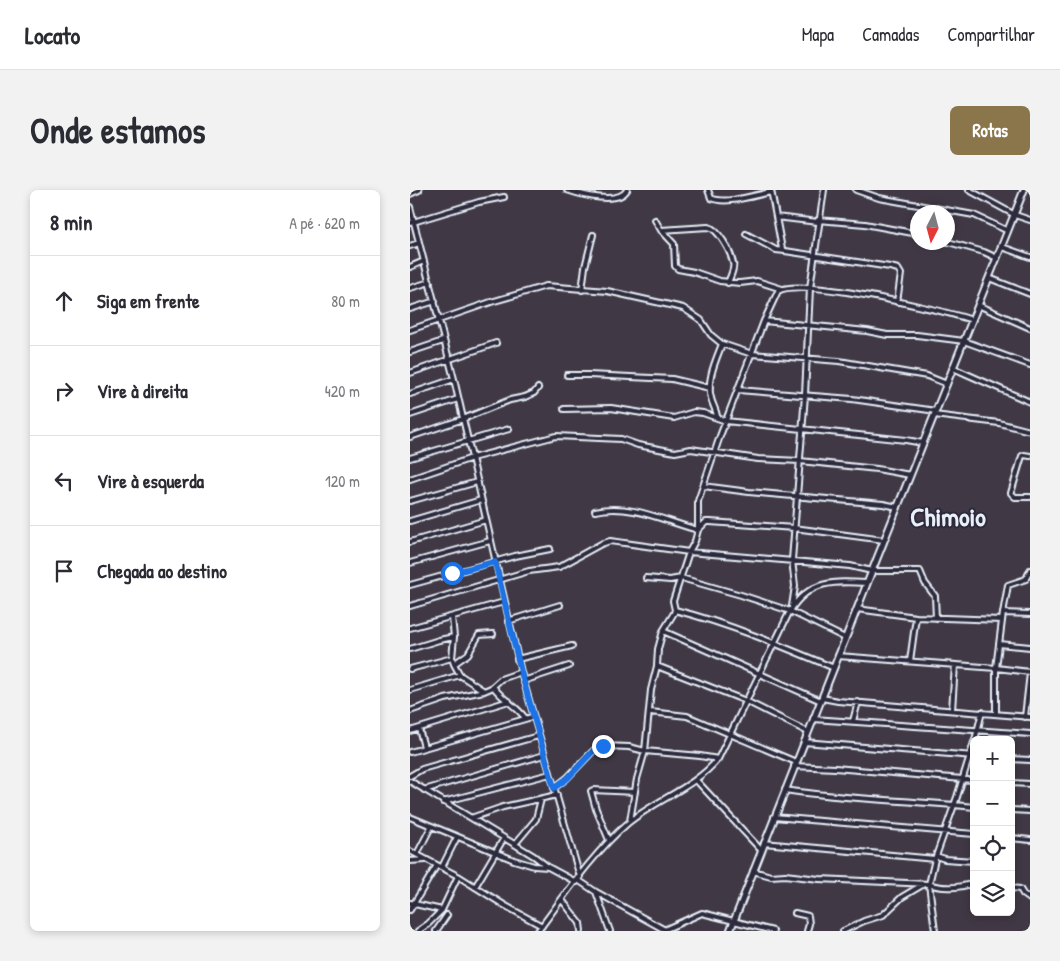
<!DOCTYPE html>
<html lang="pt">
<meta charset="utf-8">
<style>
:root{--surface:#fff;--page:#f2f2f3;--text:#2b2b33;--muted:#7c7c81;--line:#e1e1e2;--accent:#8a764a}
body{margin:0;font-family:"Patrick Hand",sans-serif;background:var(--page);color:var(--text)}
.controls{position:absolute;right:15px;bottom:15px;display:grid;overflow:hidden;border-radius:8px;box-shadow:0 2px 8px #0003}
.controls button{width:45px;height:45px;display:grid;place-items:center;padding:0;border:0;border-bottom:1px solid var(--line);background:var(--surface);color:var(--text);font:25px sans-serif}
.compass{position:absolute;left:500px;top:15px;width:45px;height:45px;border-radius:50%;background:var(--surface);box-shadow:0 2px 8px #0003;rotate:186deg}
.stop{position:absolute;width:15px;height:15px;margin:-11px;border:4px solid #1a73e8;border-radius:50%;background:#fff}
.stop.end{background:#1a73e8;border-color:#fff;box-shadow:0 1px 5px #0008}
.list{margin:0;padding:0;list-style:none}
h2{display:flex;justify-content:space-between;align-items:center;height:65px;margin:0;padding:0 20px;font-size:21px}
h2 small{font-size:16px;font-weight:400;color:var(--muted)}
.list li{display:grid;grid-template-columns:32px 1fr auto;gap:15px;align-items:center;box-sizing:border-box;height:90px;padding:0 20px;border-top:1px solid var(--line)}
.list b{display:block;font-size:19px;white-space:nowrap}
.list em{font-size:16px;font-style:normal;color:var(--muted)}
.icon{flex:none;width:28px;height:28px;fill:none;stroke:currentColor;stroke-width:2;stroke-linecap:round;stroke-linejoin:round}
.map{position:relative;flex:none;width:620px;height:741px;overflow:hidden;border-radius:8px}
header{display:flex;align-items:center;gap:30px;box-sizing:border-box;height:70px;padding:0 25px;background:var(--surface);border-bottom:1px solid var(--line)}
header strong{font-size:24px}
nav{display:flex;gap:28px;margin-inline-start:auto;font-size:18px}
.intro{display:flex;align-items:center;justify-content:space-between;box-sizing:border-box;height:120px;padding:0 30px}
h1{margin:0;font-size:35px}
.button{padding:12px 22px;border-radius:8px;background:var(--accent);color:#fff;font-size:18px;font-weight:700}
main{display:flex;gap:30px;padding:0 30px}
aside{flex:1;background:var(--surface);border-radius:8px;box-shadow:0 2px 8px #0003}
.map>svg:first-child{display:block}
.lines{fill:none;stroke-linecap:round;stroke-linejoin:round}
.minor-casing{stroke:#e8f1f8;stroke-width:8}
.tertiary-casing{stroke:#e8f1f8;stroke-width:9}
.minor{stroke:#2f2a3d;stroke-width:4}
.tertiary{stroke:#2f2a3d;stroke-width:5}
.route{stroke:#1a73e8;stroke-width:6}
.labels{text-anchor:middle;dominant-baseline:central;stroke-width:4;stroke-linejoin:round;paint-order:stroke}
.town-label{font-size:26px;font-weight:bold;fill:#e8f1f8;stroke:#2f2a3d}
</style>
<header>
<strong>Locato</strong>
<nav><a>Mapa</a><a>Camadas</a><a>Compartilhar</a></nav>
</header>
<div class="intro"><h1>Onde estamos</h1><a class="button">Rotas</a></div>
<main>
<aside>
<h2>8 min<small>A pé · 620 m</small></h2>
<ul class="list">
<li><svg class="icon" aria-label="ahead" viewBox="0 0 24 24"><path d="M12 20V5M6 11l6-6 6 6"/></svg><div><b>Siga em frente</b></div><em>80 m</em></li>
<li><svg class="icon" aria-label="right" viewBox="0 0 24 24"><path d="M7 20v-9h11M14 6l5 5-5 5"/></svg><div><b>Vire à direita</b></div><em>420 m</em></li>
<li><svg class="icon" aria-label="left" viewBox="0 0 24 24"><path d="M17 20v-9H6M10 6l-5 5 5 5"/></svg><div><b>Vire à esquerda</b></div><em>120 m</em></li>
<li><svg class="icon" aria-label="arrive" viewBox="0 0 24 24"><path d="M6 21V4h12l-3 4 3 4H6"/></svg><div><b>Chegada ao destino</b></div></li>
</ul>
</aside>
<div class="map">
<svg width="620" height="741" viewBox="0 0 620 741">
<rect width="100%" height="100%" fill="#403844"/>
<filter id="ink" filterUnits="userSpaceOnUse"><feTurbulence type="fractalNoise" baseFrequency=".02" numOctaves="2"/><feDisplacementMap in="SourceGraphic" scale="10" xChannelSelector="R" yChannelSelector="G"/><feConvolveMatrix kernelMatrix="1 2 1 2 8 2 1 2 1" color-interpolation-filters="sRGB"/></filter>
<g filter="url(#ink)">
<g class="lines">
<defs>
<path id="minor" d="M157,0c15,5 51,15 60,0
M298,0l3,8c15,7 44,-3 60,-6
M361,0l11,59 3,2 105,16 8,2 3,5 -4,28
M446,0l23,8 95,17 34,16
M559,0l46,25 15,5
M0,4l9,-4
M0,17l44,172 67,293 59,205
M366,27l42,5
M245,30l6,10 13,14 1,22 3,3 16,3 26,9 20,2 17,-2 25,8
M408,30l47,4 53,10
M0,33l69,-21 25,-5
M251,40l47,-3c10,1 23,25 25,36 2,5 -3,14 -5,20
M336,44l30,16 9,1
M538,52l36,10 13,6
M0,56l9,-3
M592,57l28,10
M0,77l14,-6
M579,88l41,16
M0,98l20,-6
M172,100l3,-23 8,-32
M568,115l52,23
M0,119l25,-8
M354,131l103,10 20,4h30l47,6 66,24
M0,140l81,-28 55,-16 61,5 76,17 18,12 10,15 11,9 30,10 87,7 88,15 20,8
M0,162l33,-11
M543,178l77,34
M0,183l86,-30
M157,185h22l83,4 38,9
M328,200l114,9 84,12
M0,204l44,-15
M154,219l47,-1 63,10 20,-6 9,1 23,8 180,19 17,3
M0,225l48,-16
M524,225l65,8 31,8
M307,226c-1,-7 -5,-12 -6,-18 -5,-17 5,-38 11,-54
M0,247l53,-18 47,-19 15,-3 9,-4 4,-5
M620,266l-6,-1 -2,1 -11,37 4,4h15
M0,268l99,-29
M0,289l62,-21 84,-22 65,3 17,6 37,7 16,-3 67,10 42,2 77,8 33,6
M293,296l46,6 134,12 15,3
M0,311l67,-19
M185,321c36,-8 69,10 103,19l8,-8h4l84,6 90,12
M0,331l71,-21
M0,352l76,-22
M0,373l80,-22
M236,388l24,2 11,-2 60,17 49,16 55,27
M0,395l105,-29 35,-7
M0,416l119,-35 30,-4 42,-23 9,-3 79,11 161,14 22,5h48l5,12 10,13 1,22
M382,416l3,-20 -3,-26 13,-165 5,-107 14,-98
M447,419l59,8 86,3
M265,420c55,14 107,36 159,58
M593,423l5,-28 18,-6 4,-9
M42,427l2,20 -2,21 2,6 6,11 24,16
M98,431l52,-16
M0,438l94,-26
M253,441l158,70
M589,454l31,3
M0,459l29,-9 15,-3
M428,466l158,12 34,4
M107,469l55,-13
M500,471l6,-44
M44,474l14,-10 11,-19 14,-1
M247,476l89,35 62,31
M0,479l42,-11
M113,491l46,-15
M83,496c8,13 23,19 32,32
M0,500l50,-15
M412,508l16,3 192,16
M542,520l3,-45
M0,521l35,-12 39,-8 7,-3 10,-9 20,-7
M240,522l37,4 109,46
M586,524v-46l7,-55 27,1
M615,527l5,-44
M403,529l217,15
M443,531l5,-19
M9,539l5,18
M0,541l99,-30
M565,550l7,-28
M394,552l170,14
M0,562l122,-35
M601,569l19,1
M384,576l41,2 139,12
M0,586l12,-7 116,-33
M286,590l65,70
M0,591l124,75 14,11 28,15
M601,593l19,1
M144,598l13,-10 27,-28 9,-4 26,1 16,4 55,5 18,3
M14,600l120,-35
M375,600c63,10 126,10 189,17
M33,612l107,-28
M601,620l19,1
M0,627l104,43 20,6 14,1
M364,627l200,17
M61,628l32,-11 54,-12
M220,631l7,-42 8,-28 6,-61 6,-24 1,-17 5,-18 11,-18 1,-3 -2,-9 16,-49 6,-11 3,-11v-29l22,-65 44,-115 14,-30c23,-14 165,19 194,29
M601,648l19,2
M199,650l-13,-31 -5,-18 2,-1 42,2
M354,653l171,16
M105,654l21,-25 5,-20
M0,661l48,25 46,29 38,21
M7,664l14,-27
M526,666l9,3 29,2
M0,671l15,-1
M32,677l15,-30
M343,681l18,5 14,-1 34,4 110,5c13,5 31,4 45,-1
M168,690l18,12 69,38
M65,697l29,-49
M601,698l9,1 3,5 7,5
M186,702l14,39
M152,710l18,23 1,8
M0,713l32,7 16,-34
M0,720l27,-45
M385,723l13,3 1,8 -2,7
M254,740l38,-17 71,18
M8,741l10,-7 14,-14
M26,741l11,-16
M128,741c27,-36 56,-79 90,-108 29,-24 66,-35 90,-64l72,-148c19,-31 44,-30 77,-28
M433,741l21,-10 19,-6 19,-18 22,-13
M525,741l-6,-47 6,-25 22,-62 17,-55"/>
<path id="tertiary" d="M320,741l142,-360 152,-381"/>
</defs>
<use href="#minor" class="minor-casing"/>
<use href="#tertiary" class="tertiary-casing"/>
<use href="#minor" class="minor"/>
<use href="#tertiary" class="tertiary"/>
</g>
</g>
<g class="lines" filter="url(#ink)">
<path class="route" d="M42,383l43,-11 26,110 33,116 14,-10 26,-28 9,-4"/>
</g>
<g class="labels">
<g class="town-label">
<text x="538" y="326">Chimoio</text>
</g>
</g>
</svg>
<div class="controls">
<button>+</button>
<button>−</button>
<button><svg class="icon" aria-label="locate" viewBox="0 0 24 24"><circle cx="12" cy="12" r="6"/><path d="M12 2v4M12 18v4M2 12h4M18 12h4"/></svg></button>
<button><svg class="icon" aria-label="layers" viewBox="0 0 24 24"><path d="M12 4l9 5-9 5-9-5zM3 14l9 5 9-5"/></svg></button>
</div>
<svg class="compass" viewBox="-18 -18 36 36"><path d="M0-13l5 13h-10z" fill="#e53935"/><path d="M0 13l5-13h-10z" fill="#7c7c81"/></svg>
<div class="stop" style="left:42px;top:383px"></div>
<div class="stop end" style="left:193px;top:556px"></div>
</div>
</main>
